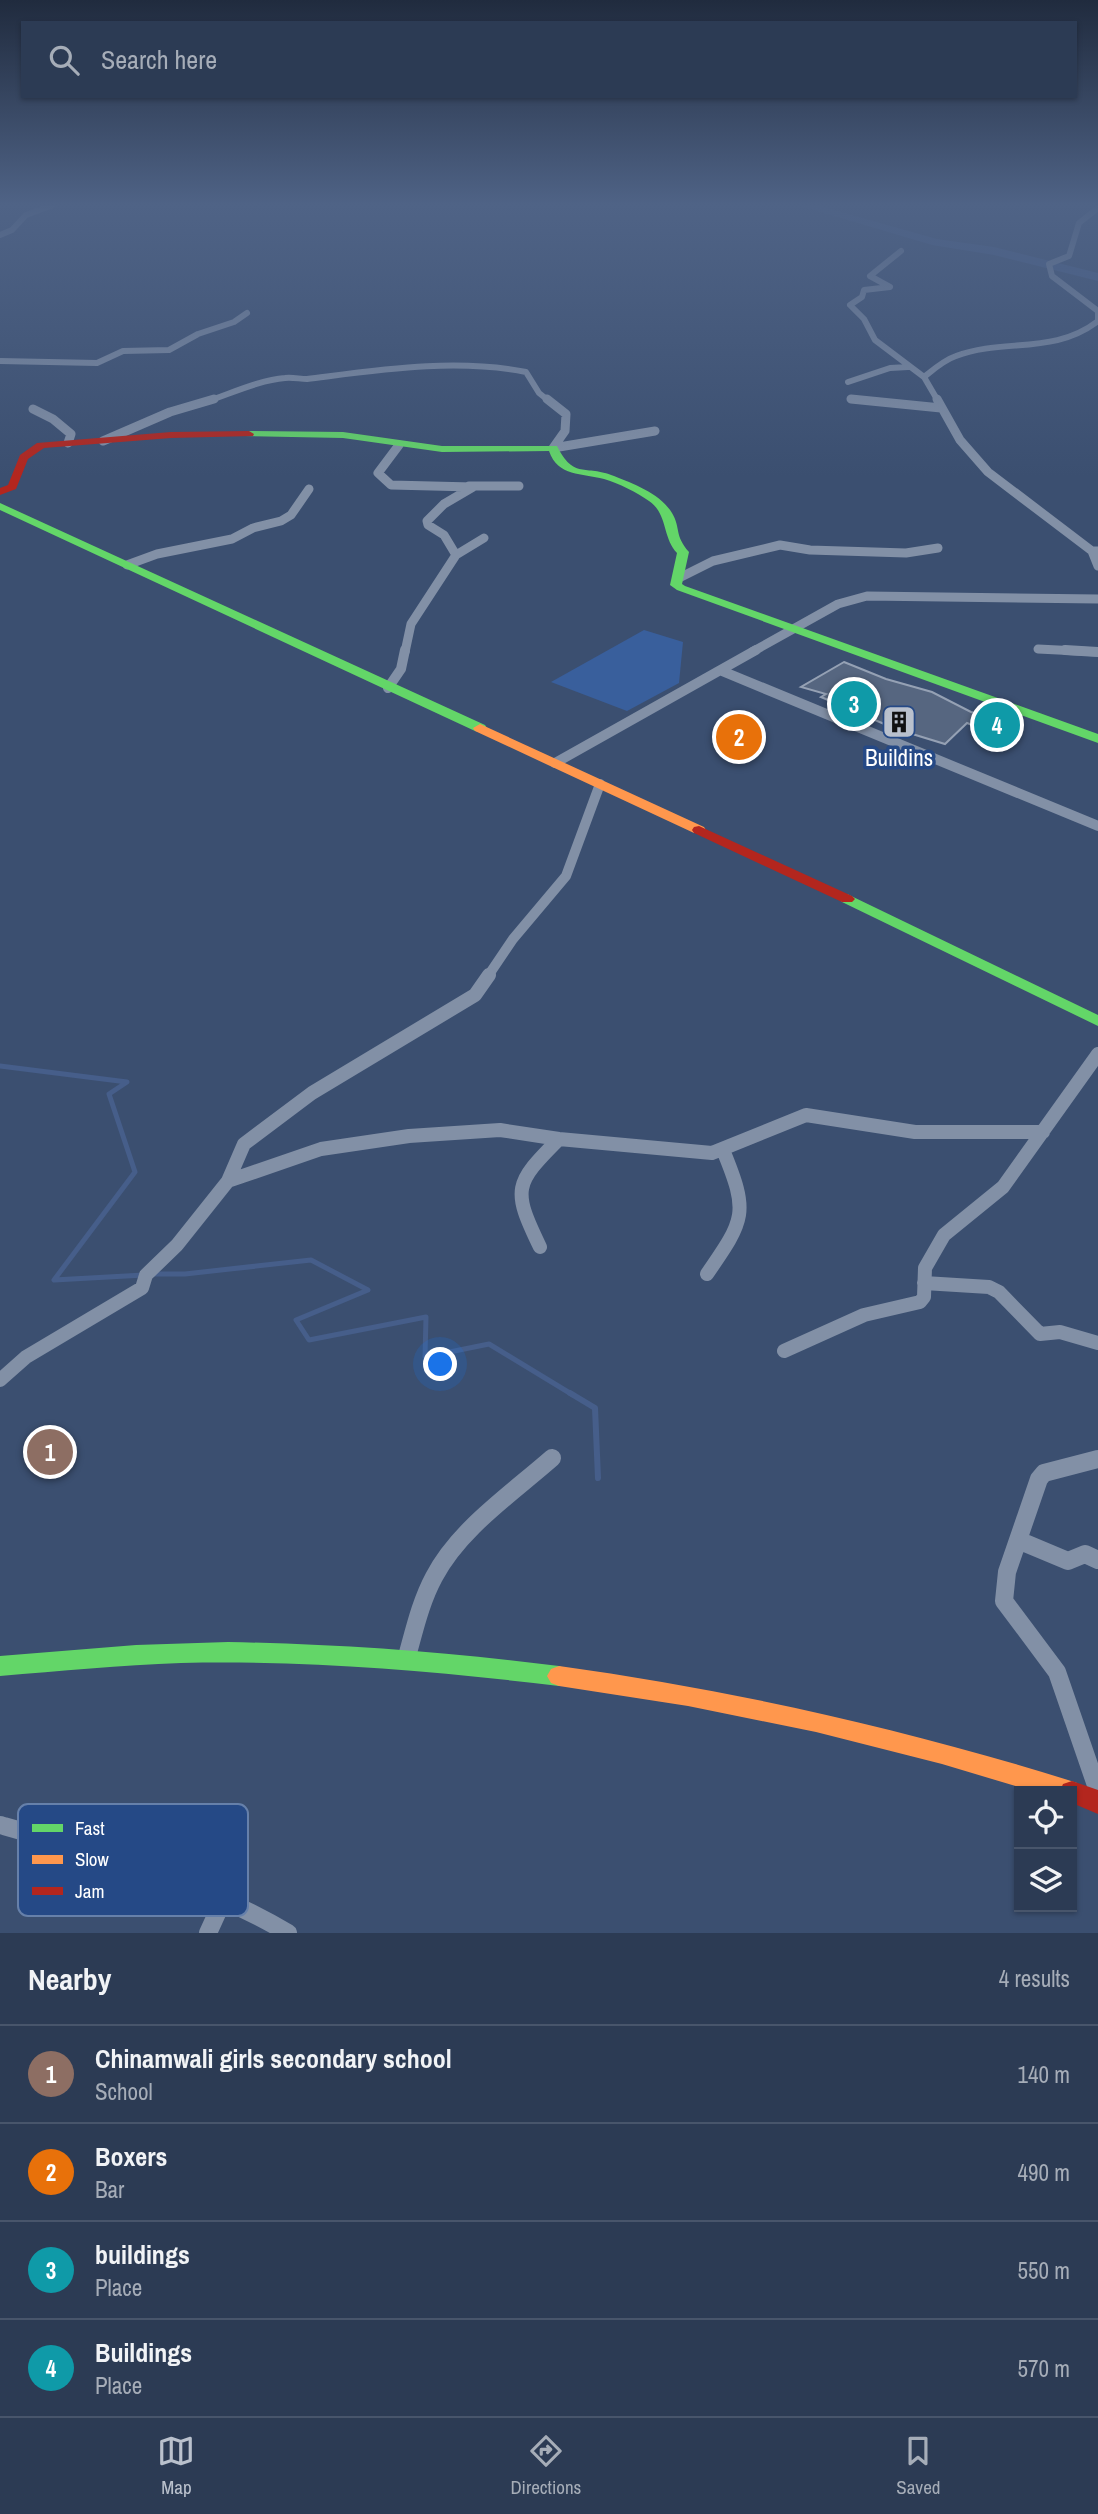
<!DOCTYPE html>
<style>
:root{--surface:#2c3b54;--page:#38465e;--text:#f1f3f6;--muted:#a6adb8;--line:#48556b;--accent:#bac1cd}
body{margin:0;font-family:"Archivo Narrow",sans-serif;background:var(--page);color:var(--text)}
.controls{position:absolute;right:21px;bottom:21px;display:grid;overflow:hidden;border-radius:0px;box-shadow:0 2px 5px #0004}
.controls button{width:63px;height:63px;display:grid;place-items:center;padding:0;border:0;border-bottom:2px solid var(--line);background:var(--surface);color:var(--text);font:35px sans-serif}
.you{position:absolute;left:441px;top:1365px;width:24px;height:24px;margin:-18px;border:5px solid #fff;border-radius:50%;background:#1a73e8;box-shadow:0 0 0 10px #1a73e833}
.badge{display:grid;place-items:center;width:46px;height:46px;border-radius:50%;background:var(--accent);color:#fff;font-size:23px;font-weight:700}
.pin{position:absolute;translate:-50% -50%;border:4px solid #fff;box-shadow:0 2px 7px #0006}
.list{margin:0;padding:0;list-style:none}
h2{display:flex;justify-content:space-between;align-items:center;height:91px;margin:0;padding:0 28px;font-size:30px}
h2 small{font-size:23px;font-weight:400;color:var(--muted)}
.list li{display:grid;grid-template-columns:46px 1fr auto;gap:21px;align-items:center;box-sizing:border-box;height:98px;padding:0 28px;border-top:2px solid var(--line)}
.list b{display:block;font-size:26px;white-space:nowrap}
.list p{margin:0;font-size:23px;white-space:nowrap;color:var(--muted)}
.list em{font-size:23px;font-style:normal;color:var(--muted)}
.icon{flex:none;width:38px;height:38px;fill:none;stroke:currentColor;stroke-width:2;stroke-linecap:round;stroke-linejoin:round}
.map{position:relative;flex:none;width:1098px;height:1933px;overflow:hidden}
.search{position:absolute;background:var(--surface);box-shadow:0 2px 5px #0004;left:21px;right:21px;top:21px;height:77px;display:flex;align-items:center;gap:18px;box-sizing:border-box;padding:0 24px;border-radius:0px;color:var(--muted);font-size:26px}
.sheet{height:483px;background:var(--surface)}
nav{display:flex;justify-content:space-around;align-items:center;box-sizing:border-box;height:98px;border-top:2px solid var(--line);background:var(--surface);font-size:19px;color:var(--muted)}
nav a{display:grid;justify-items:center;gap:4px}
nav .on{color:var(--accent)}
.map>svg:first-child{display:block}
.green{fill:#395f9c}
.lines{fill:none;stroke-linecap:round;stroke-linejoin:round}
.stream-far1{stroke:#465e8a;stroke-width:5}
.stream{stroke:#465e8a;stroke-width:6}
.river{fill:#465e8a;fill-rule:evenodd}
.building{fill:#566680;stroke:#95a1b4;stroke-width:2}
.street-far4{stroke:#8290a6;stroke-width:6}
.street-far3{stroke:#8290a6;stroke-width:9}
.street-far2{stroke:#8290a6;stroke-width:10}
.street-far1{stroke:#8290a6;stroke-width:14}
.street{stroke:#8290a6;stroke-width:18}
.fast{fill:#63d668;fill-rule:evenodd}
.slow{fill:#ff974d;fill-rule:evenodd}
.jam{fill:#b3261e;fill-rule:evenodd}
.labels{text-anchor:middle;dominant-baseline:central;stroke-width:7;stroke-linejoin:round;paint-order:stroke}
.poi-label{font-size:23px;fill:#fff;stroke:#254986}
.key{fill:#254986;stroke:#6680aa;stroke-width:2}
.key-label{font-size:19px;fill:#fff}
</style>
<div class="map">
<svg width="1098" height="1933" viewBox="0 0 1098 1933">
<rect width="100%" height="100%" fill="#3b4f70"/>
<path class="green" d="M644,630l39,12 -4,41 -52,28 -76,-29z"/>
<g class="lines">
<path class="stream-far1" d="M0,1066l127,16 -18,12 26,78 -81,108 90,-5
M153,1274h32l126,-14 57,30 -72,30 13,20 117,-23 -1,40 64,-13 84,51"/>
<path class="stream" d="M570,1393l25,15 3,70"/>
<path class="river" d="M797,205h19l121,34 57,8 104,26v8l-104,-26 -62,-10z"/>
</g>
<path class="building" d="M844,662l42,17 46,13 39,20 41,10 -16,12 -29,-11 -22,21 -49,-15 -75,-32 5,-3 -25,-7z"/>
<g class="lines">
<path class="street-far4" d="M0,235l12,-5 14,-15 27,-10
M901,251l-31,25 20,11 -26,3 -2,7 -12,8 14,14 11,21 49,37 14,24
M0,361l97,2 26,-12 46,-1 29,-16 36,-12 13,-9
M924,377c10,-8 20,-17 32,-21 48,-18 98,-1 142,-35v-10l-46,-35 -3,-12 20,-8 10,-33 19,-15
M848,382l42,-14 18,-1
M851,399l28,2
M208,401c24,-8 52,-21 77,-23 7,-1 15,1 22,1 72,-9 147,-21 219,-7l13,21 10,8"/>
<path class="street-far3" d="M547,399l19,15 -1,17 -12,17
M851,399l90,9
M937,399l23,41 28,32 104,79
M33,409l20,10 18,15 -3,9
M103,441l67,-29 44,-13
M399,445l-21,28 13,12 82,2
M553,448l102,-17
M469,486h50
M1098,551h-6l6,15
M456,555l-12,-20 -16,-10 -1,-4 17,-17 29,-17
M127,565l30,-11 75,-15 21,-11 28,-7 10,-6 18,-26
M677,579l36,-18 67,-16 30,5 96,3 32,-5
M1038,649l60,3
M405,652l6,-28 45,-69 28,-17
M752,652l86,-48 29,-8 231,3"/>
<path class="street-far2" d="M1065,650l33,2
M722,671l376,155
M388,688l13,-19 4,-19
M555,763l201,-113
M488,976l25,-37 53,-63 34,-92"/>
<path class="street-far1" d="M228,1181l16,-37 68,-51 163,-98 14,-20
M540,1247c-28,-58 -26,-63 19,-108
M707,1274c38,-55 42,-61 16,-124
M924,1283l65,4 10,5 41,42 20,-2 38,11
M784,1351l80,-36 56,-13 4,-5 1,-29 19,-33 59,-48 95,-133
M0,1380l26,-23 116,-69 4,-13 31,-30 51,-64 93,-32 88,-13 91,-6 59,9 153,14 94,-38 109,17h128"/>
<path class="street" d="M1098,1459l-54,14 -5,6 -32,93 -3,29 53,71 41,119
M1018,1540l50,21 17,-7 13,6
M406,1660c8,-28 14,-57 28,-83 25,-48 77,-83 118,-119
M0,1825c100,28 198,55 288,108
M208,1933l16,-35"/>
<path class="fast" d="M249,431l94,1 99,14h115c17,34 28,18 57,30 20,8 47,18 58,37 9,15 2,22 17,39l-7,32 3,2 413,148v9l-421,-153 -7,-5 7,-32c-15,-16 -9,-39 -28,-52 -11,-8 -31,-18 -45,-22 -22,-6 -46,-2 -55,-28l-107,1 -99,-14 -98,-2 -1,-2z
M0,503l485,222 2,3 -7,4 -5,-1 -475,-221z
M847,894l251,121v11l-256,-124 -3,-3 3,-3z
M228,1642c111,2 221,10 331,24l8,3 4,7 -4,7 -8,3c-125,-15 -252,-26 -378,-23 -60,2 -121,8 -181,13v-20l136,-11z"/>
<path class="slow" d="M480,724l224,103 2,3 -2,3h-10l-219,-102 -2,-3z
M559,1666c173,24 342,62 509,114l9,3 3,8 -3,8 -5,2v-10h-40l-90,-27 -126,-32 -128,-26 -129,-20 -8,-3 -4,-7 4,-7z"/>
<path class="jam" d="M249,431l5,3 -1,2 -82,2 -127,10 -16,11 -12,30 -16,6v-7l8,-3 12,-30 17,-12 134,-11z
M699,826l153,70 3,3 -3,3h-10l-148,-69 -2,-3 2,-3z
M1072,1781l26,9v24l-26,-11v-12h-12l3,-7z"/>
</g>
<linearGradient id="sky" x2="0" y2="1"><stop stop-color="#202b3e"/><stop offset="0.43" stop-color="#4f6386"/><stop offset="1" stop-color="#4f6386" stop-opacity="0"/></linearGradient>
<rect width="1098" height="476" fill="url(#sky)"/>
<defs>
<symbol id="building-square" viewBox="-11 -11 22 22"><rect x="-9" y="-9" width="18" height="18" rx="4" fill="#bac1cd" stroke="#254986"/><path d="M-4-6H4V6H1V3H-1V6H-4ZM-2.5-4.3h1.7v1.8h-1.7ZM.8-4.3h1.7v1.8H.8ZM-2.5-1h1.7V.8h-1.7ZM.8-1h1.7V.8H.8Z" fill="#111"/></symbol>
</defs>
<g fill-rule="evenodd">
<use href="#building-square" x="880" y="703" width="38" height="38"/>
</g>
<g class="labels">
<g class="poi-label">
<text x="899" y="757">Buildins</text>
</g>
</g>
<rect x="18" y="1804" width="230" height="112" rx="10" class="key"/>
<rect x="32" y="1824" width="31" height="8" fill="#63d668"/>
<rect x="32" y="1855" width="31" height="9" fill="#ff974d"/>
<rect x="32" y="1887" width="31" height="8" fill="#b3261e"/>
<g class="key-label">
<text x="75" y="1835">Fast</text>
<text x="75" y="1866">Slow</text>
<text x="75" y="1898">Jam</text>
</g>
</svg>
<div class="controls">
<button><svg class="icon" aria-label="locate" viewBox="0 0 24 24"><circle cx="12" cy="12" r="6"/><path d="M12 2v4M12 18v4M2 12h4M18 12h4"/></svg></button>
<button><svg class="icon" aria-label="layers" viewBox="0 0 24 24"><path d="M12 4l9 5-9 5-9-5zM3 14l9 5 9-5"/></svg></button>
</div>
<div class="you"></div>
<div class="pin badge" style="left:50px;top:1452px;background:#8d6e63">1</div>
<div class="pin badge" style="left:739px;top:737px;background:#e8710a">2</div>
<div class="pin badge" style="left:854px;top:704px;background:#0f9aa8">3</div>
<div class="pin badge" style="left:997px;top:725px;background:#0f9aa8">4</div>
<div class="search"><svg class="icon" aria-label="search" viewBox="0 0 24 24"><circle cx="10" cy="10" r="6"/><path d="M15 15l6 6"/></svg>Search here</div>
</div>
<section class="sheet">
<h2>Nearby<small>4 results</small></h2>
<ul class="list">
<li><span class="badge" style="background:#8d6e63">1</span><div><b>Chinamwali girls secondary school</b><p>School</p></div><em>140 m</em></li>
<li><span class="badge" style="background:#e8710a">2</span><div><b>Boxers</b><p>Bar</p></div><em>490 m</em></li>
<li><span class="badge" style="background:#0f9aa8">3</span><div><b>buildings</b><p>Place</p></div><em>550 m</em></li>
<li><span class="badge" style="background:#0f9aa8">4</span><div><b>Buildings</b><p>Place</p></div><em>570 m</em></li>
</ul>
</section>
<nav>
<a class="on"><svg class="icon" aria-label="map" viewBox="0 0 24 24"><path d="M3 6l6-2 6 2 6-2v14l-6 2-6-2-6 2zM9 4v14M15 6v14"/></svg>Map</a>
<a><svg class="icon" aria-label="directions" viewBox="0 0 24 24"><path d="M12 3l9 9-9 9-9-9zM9 14v-3h6M13 9l2 2-2 2"/></svg>Directions</a>
<a><svg class="icon" aria-label="saved" viewBox="0 0 24 24"><path d="M7 4h10v16l-5-4-5 4z"/></svg>Saved</a>
</nav>
